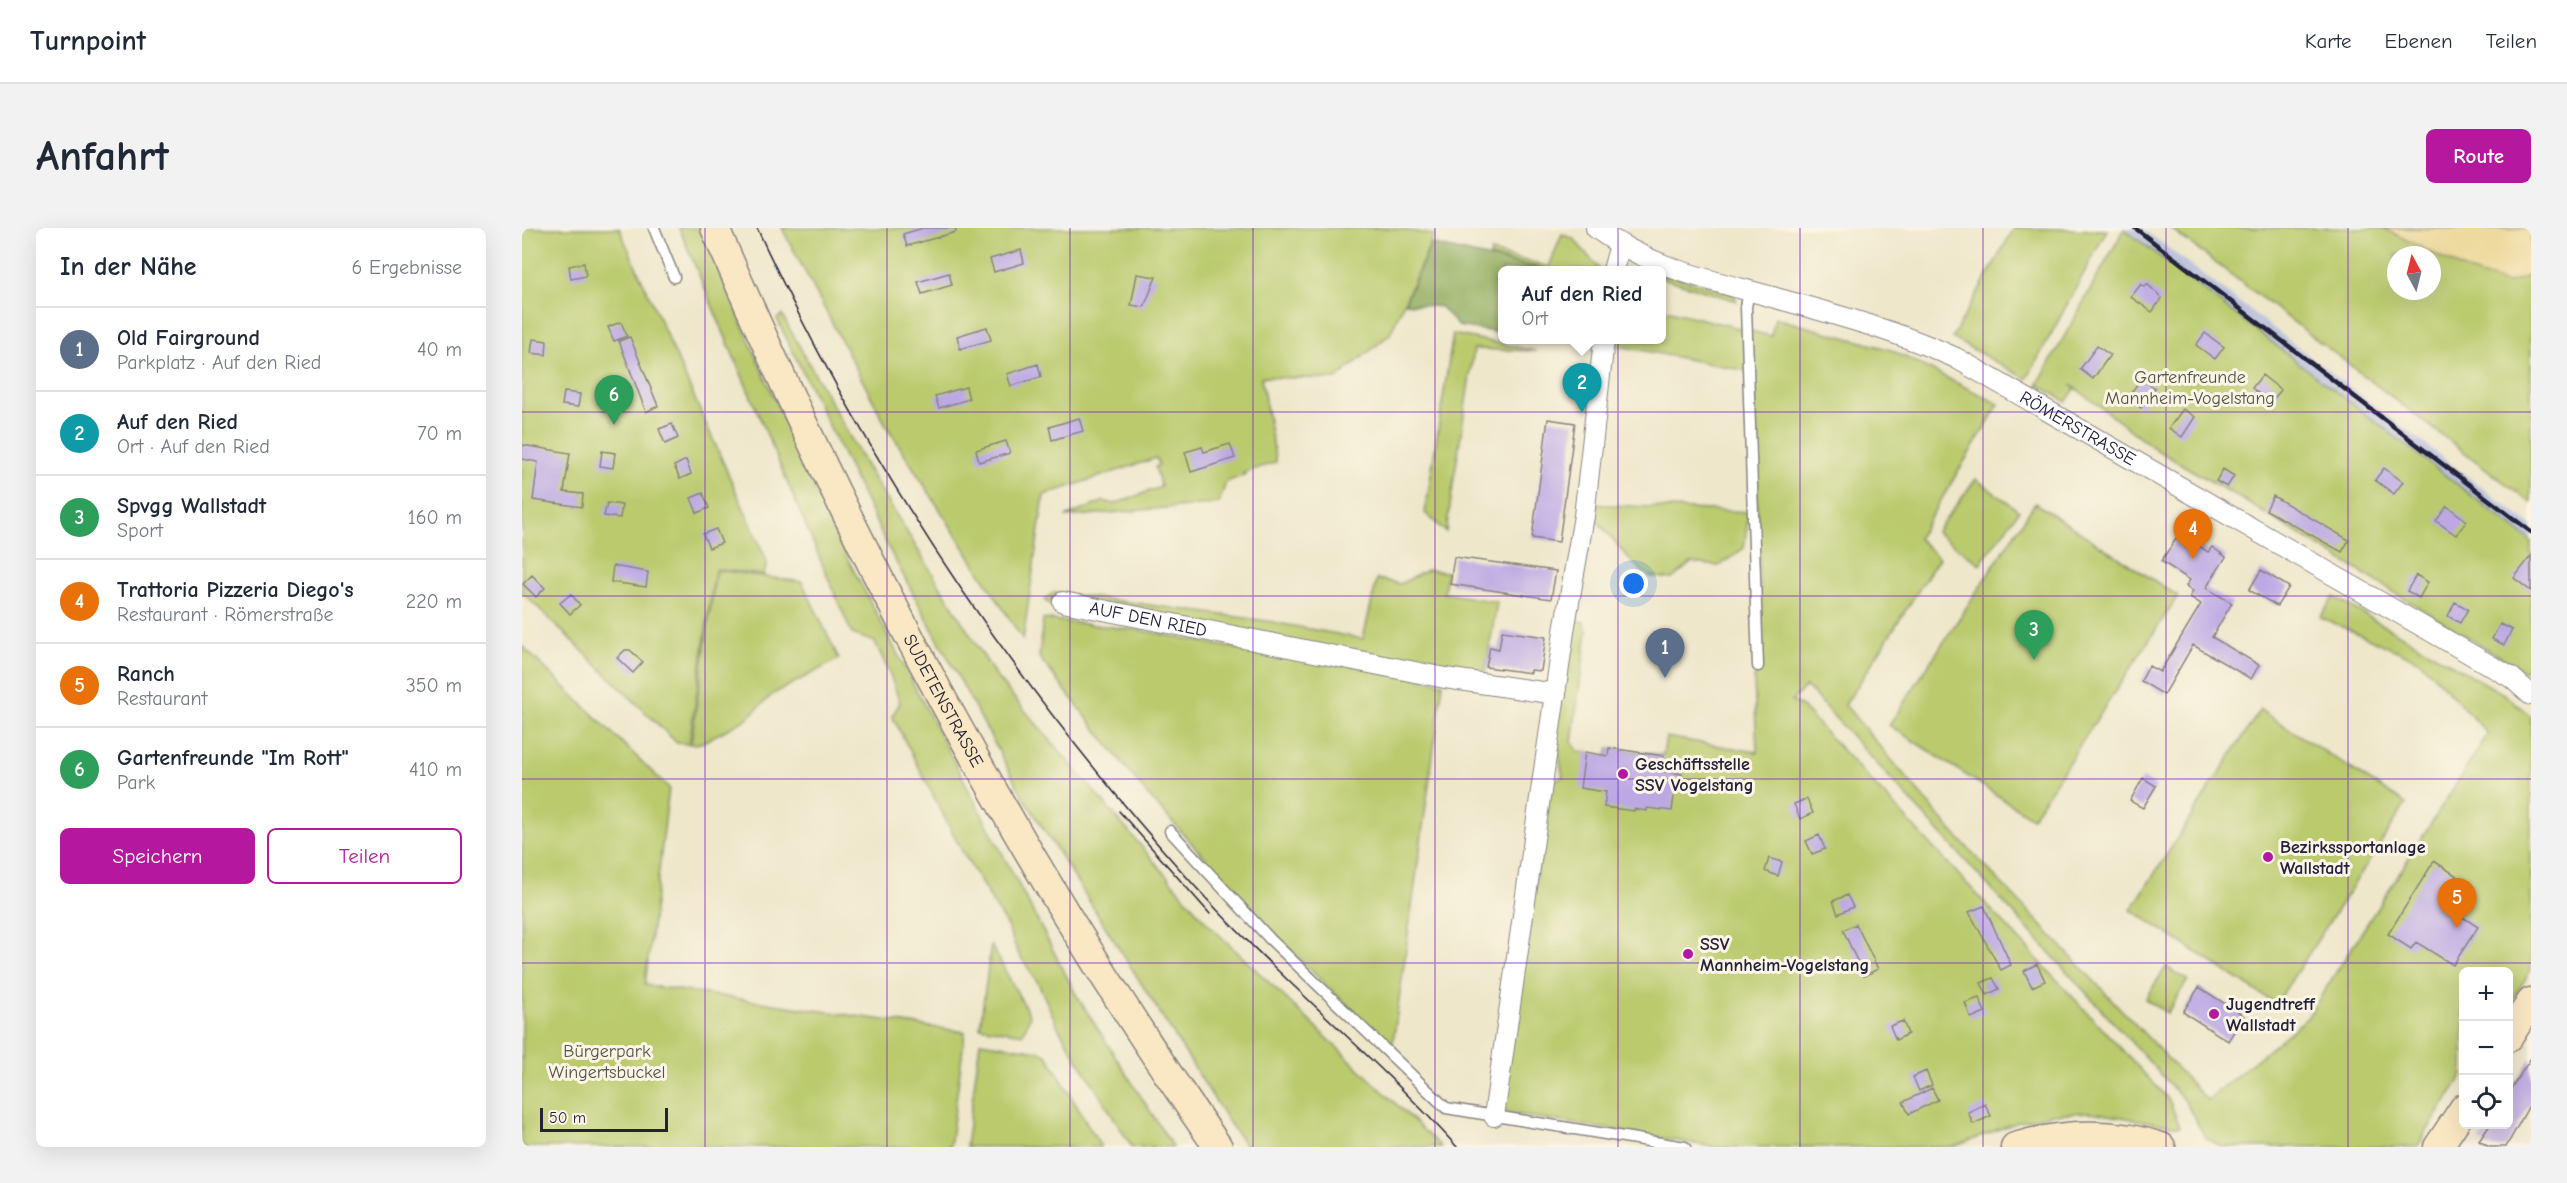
<!DOCTYPE html>
<html lang="de">
<meta charset="utf-8">
<style>
:root{--surface:#fff;--page:#f2f2f3;--text:#1f2937;--muted:#747a83;--line:#e0e1e3;--accent:#b5179e}
body{margin:0;font-family:"Comic Neue",sans-serif;background:var(--page);color:var(--text)}
.controls{position:absolute;right:18px;bottom:18px;display:grid;overflow:hidden;border-radius:9px;box-shadow:0 6px 24px #0002}
.controls button{width:54px;height:54px;display:grid;place-items:center;padding:0;border:0;border-bottom:2px solid var(--line);background:var(--surface);color:var(--text);font:30px sans-serif}
.compass{position:absolute;left:1865px;top:18px;width:54px;height:54px;border-radius:50%;background:var(--surface);box-shadow:0 6px 24px #0002;rotate:353deg}
.scale{position:absolute;left:18px;bottom:15px;width:128px;box-sizing:border-box;padding-left:6px;border:3px solid #22223b;border-top:0;font-size:16px;line-height:21px;white-space:nowrap;color:#22223b;-webkit-text-stroke:4px #fcf5e5;paint-order:stroke}
.you{position:absolute;left:1112px;top:356px;width:21px;height:21px;margin:-15px;border:4px solid #fff;border-radius:50%;background:#1a73e8;box-shadow:0 0 0 9px #1a73e833}
.badge{display:grid;place-items:center;width:39px;height:39px;border-radius:50%;background:var(--accent);color:#fff;font-size:20px;font-weight:700}
.pin{position:absolute;translate:-50% -50px;filter:drop-shadow(0 2px 3px #0008)}
.pin::after{content:'';position:absolute;top:32px;width:21px;height:18px;background:inherit;clip-path:polygon(0 0,100% 0,50% 100%)}
.popup{position:absolute;left:976px;top:38px;width:168px;height:78px;box-sizing:border-box;display:grid;place-content:center;border-radius:9px;background:var(--surface);filter:drop-shadow(0 2px 4px #0005);font-size:20px;white-space:nowrap;color:var(--muted)}
.popup b{font-size:22px;color:var(--text)}
.popup::after{content:'';position:absolute;left:50%;top:100%;margin-left:-12px;border:12px solid transparent;border-top-color:var(--surface)}
.list{margin:0;padding:0;list-style:none}
h2{display:flex;justify-content:space-between;align-items:center;height:78px;margin:0;padding:0 24px;font-size:26px}
h2 small{font-size:20px;font-weight:400;color:var(--muted)}
.list li{display:grid;grid-template-columns:39px 1fr auto;gap:18px;align-items:center;box-sizing:border-box;height:84px;padding:0 24px;border-top:2px solid var(--line)}
.list b{display:block;font-size:22px;white-space:nowrap}
.list p{margin:0;font-size:20px;white-space:nowrap;color:var(--muted)}
.list em{font-size:20px;font-style:normal;color:var(--muted)}
.actions{display:flex;gap:12px;padding:18px 24px}
.actions a{flex:1;padding:14px 0;border:2px solid var(--accent);border-radius:9px;text-align:center;font-size:21px;color:var(--accent)}
.actions .main{background:var(--accent);color:#fff}
.icon{flex:none;width:33px;height:33px;fill:none;stroke:currentColor;stroke-width:2;stroke-linecap:round;stroke-linejoin:round}
.map{position:relative;flex:none;width:2009px;height:919px;overflow:hidden;border-radius:9px}
header{display:flex;align-items:center;gap:36px;box-sizing:border-box;height:84px;padding:0 30px;background:var(--surface);border-bottom:2px solid var(--line)}
header strong{font-size:28px}
nav{display:flex;gap:33px;margin-inline-start:auto;font-size:21px}
.intro{display:flex;align-items:center;justify-content:space-between;box-sizing:border-box;height:144px;padding:0 36px}
h1{margin:0;font-size:42px}
.button{padding:15px 27px;border-radius:9px;background:var(--accent);color:#fff;font-size:21px;font-weight:700}
main{display:flex;gap:36px;padding:0 36px}
aside{flex:1;background:var(--surface);border-radius:9px;box-shadow:0 6px 24px #0002}
.map>svg:first-child{display:block}
.industrial{fill:#bdc3de}
.green{fill:#baca6d;stroke:#6e7654;stroke-width:1.5;fill-rule:evenodd}
.forest{fill:#93ae60;stroke:#5a684e;stroke-width:1.5}
.sand{fill:#eeda9e;stroke:#887e6c;stroke-width:1.5}
.building{fill:#bca9e4}
.lines{fill:none;stroke-linecap:round;stroke-linejoin:round}
.lane-casing{stroke:#888482;stroke-width:13}
.street-casing{stroke:#888482;stroke-width:22}
.secondary-casing{stroke:#888482;stroke-width:31}
.lane{stroke:#fff;stroke-width:10}
.street{stroke:#fff;stroke-width:20}
.secondary{stroke:#fae7c3;stroke-width:28}
.tram{stroke:#22223b;stroke-width:1.5}
.rail{stroke:#22223b;stroke-width:4.5}
.grid{fill:none;stroke:#7b2cbf;stroke-width:1.5;stroke-opacity:0.55}
.poi-dot{fill:#b5179e;stroke:#fcf5e5;stroke-width:2}
.labels{text-anchor:middle;dominant-baseline:central;stroke-width:6;stroke-linejoin:round;paint-order:stroke}
.park-label{font-size:18px;fill:#50544a;stroke:#fcf5e5}
.street-label{font-size:18px;fill:#22223b;stroke:#fcf5e5}
.poi-label{font-size:18px;font-weight:bold;fill:#22223b;stroke:#fcf5e5;text-anchor:start}
</style>
<header>
<strong>Turnpoint</strong>
<nav><a>Karte</a><a>Ebenen</a><a>Teilen</a></nav>
</header>
<div class="intro"><h1>Anfahrt</h1><a class="button">Route</a></div>
<main>
<aside>
<h2>In der Nähe<small>6 Ergebnisse</small></h2>
<ul class="list">
<li><span class="badge" style="background:#5c6f8a">1</span><div><b>Old Fairground</b><p>Parkplatz · Auf den Ried</p></div><em>40 m</em></li>
<li><span class="badge" style="background:#0f9aa8">2</span><div><b>Auf den Ried</b><p>Ort · Auf den Ried</p></div><em>70 m</em></li>
<li><span class="badge" style="background:#2e9e5b">3</span><div><b>Spvgg Wallstadt</b><p>Sport</p></div><em>160 m</em></li>
<li><span class="badge" style="background:#e8710a">4</span><div><b>Trattoria Pizzeria Diego's</b><p>Restaurant · Römerstraße</p></div><em>220 m</em></li>
<li><span class="badge" style="background:#e8710a">5</span><div><b>Ranch</b><p>Restaurant</p></div><em>350 m</em></li>
<li><span class="badge" style="background:#2e9e5b">6</span><div><b>Gartenfreunde &quot;Im Rott&quot;</b><p>Park</p></div><em>410 m</em></li>
</ul>
<div class="actions"><a class="main">Speichern</a><a>Teilen</a></div>
</aside>
<div class="map">
<svg width="2009" height="919" viewBox="0 0 2009 919">
<rect width="100%" height="100%" fill="#fcf5e5"/>
<filter id="ink" filterUnits="userSpaceOnUse"><feTurbulence type="fractalNoise" baseFrequency=".0167" numOctaves="2"/><feDisplacementMap in="SourceGraphic" scale="12" xChannelSelector="R" yChannelSelector="G"/><feConvolveMatrix kernelMatrix="1 2 1 2 8 2 1 2 1" color-interpolation-filters="sRGB"/></filter>
<filter id="wash" filterUnits="userSpaceOnUse"><feTurbulence type="fractalNoise" baseFrequency=".008" numOctaves="4" result="noise"/><feDisplacementMap in="SourceGraphic" scale="24" xChannelSelector="R" yChannelSelector="G"/><feGaussianBlur stdDeviation="1.35" result="paint"/><feColorMatrix in="noise" values="0 0 0 0 0 0 0 0 0 0 0 0 0 0 0 0 0 1.4 0 .05"/><feComposite in="paint" operator="in"/></filter>
<g filter="url(#wash)">
<rect width="100%" height="100%" fill="#eee7ca"/>
<path class="industrial" d="M1601,0h19l389,297v16z"/>
<path class="green" d="M0,0h97l148,333 -3,14 -49,-6 -26,175 -12,-1 -155,-151z
M157,0h21l129,295 248,473 96,151h-41l-73,-118 -21,-46 -20,-30 -11,-27 -44,-73 -71,-137 8,-13 -10,-29 -15,-32 -23,-8z
M260,0h609l43,7 -44,99 -54,45 -75,-2 15,85 -33,11 2,2 -19,7 -7,21 -154,14 39,-16 10,3 47,-17 -6,-20 4,-2 -3,-7 -112,37 -21,145 -137,-215z
M1492,0l93,2 -80,149 -75,-41z
M1648,0h361v275zM1874,27h36v36h-36z
M1602,1l407,312v120l-6,11 -287,-175 -81,-47 -87,-66 5,5 -9,13 -28,-18z
M1040,6l12,5 26,31h-52l-58,-13 1,-5 58,15z
M1140,45l71,21 4,7 -75,-23z
M1140,81l109,27 4,-18 116,32 108,54 -81,134 21,20 -94,147 105,124 257,271 100,-82 181,-284 -68,-73 -100,-44 14,-20 170,97 27,22v254l-22,35 -1,-33h-44l-1,103 -46,72h-195l-17,-10 -20,-36 -379,-415 -14,15 10,6 367,393 11,27 -89,-15 -39,2 -37,9 -61,24h-239l-207,-34 -9,-11 53,-321 11,-4 -8,-43 17,-115 11,3 4,9 -15,111 6,9 29,5 2,-8 54,7 3,-18 91,15 -3,-74 8,-14 -9,-292 -144,-28 1,-4h52z
M260,87l86,154 129,209 210,245 234,224h-194l-15,-20 -208,-329 -135,-249 -112,-230z
M931,106l83,17 -62,-2 -28,183 -21,-19z
M1454,251l43,32 -39,53 -44,-32z
M1513,275l143,93 -146,222 -143,-93z
M1067,276l160,8 -5,36 -25,18 -28,-3 -19,16 -24,-3 -18,-16 -41,-49z
M194,342l86,12 37,77 -66,35 -28,26 -44,23 -10,1z
M905,342l20,2 -3,21 53,9 -12,72 -11,3 -325,-58 -93,-10 -12,-9 10,-8 213,29 96,18 14,-60 23,5z
M521,391l102,12 99,19 92,13 107,20 -51,367 -119,-117 -127,-140 -107,-136z
M0,418l147,142 -24,197 320,47 -15,115h-428z
M1738,482l146,94 -130,200 -145,-94z
M469,717l39,71 -7,18 -43,-7z
M1644,739l22,13 -21,33 -22,-14z
M458,814l59,9 8,4 54,92h-135z"/>
<path class="forest" d="M909,16l111,26h-40v63l-44,-7 -17,-19 -36,-4z"/>
<path class="sand" d="M1861,0h148v47l-24,8 -37,-11z"/>
<g id="blocks">
<path class="building" d="M401,0h32l1,4 -49,14 -4,-12z
M499,22l3,13 -30,9 -4,-13z
M62,35l2,13 -15,3 -2,-13z
M427,45l3,12 -30,9 -4,-12z
M615,46l19,3 -12,30 -13,-2z
M1619,56l4,3 2,-3 15,14 -10,14 -21,-15z
M99,94l6,14 -13,5 -6,-14z
M465,99l4,13 -31,9 -3,-13z
M1683,105l19,14 -9,12 -19,-14z
M108,109l28,69 -12,6 -27,-71z
M11,111l14,2 -1,14 -15,-2z
M1575,118l13,9 -17,24 -13,-10z
M516,136l3,13 -30,9 -4,-12z
M1740,147l19,15 -11,13 -18,-15z
M1619,151l14,9 -14,20 -14,-10z
M444,159l3,12 -30,9 -4,-12z
M42,164l16,2 -2,13 -16,-2z
M1661,181l12,8 -13,20 -13,-9z
M557,190l4,13 -31,9 -3,-13z
M1026,191l27,4 -16,119 -27,-4z
M150,196l6,14 -13,6 -6,-15z
M484,213l4,12 -31,9 -3,-12z
M708,216l5,14 -44,14 -6,-20 17,-5 2,5z
M0,217l48,8 -6,39 19,2 -1,13 -49,-7 5,-38 -16,-3z
M80,223l13,2 -2,15 -13,-2z
M164,232l5,14 -11,5 -6,-13z
M1862,240l19,14 -9,12 -19,-14z
M1701,241l11,7 -7,11 -11,-6z
M181,265l6,15 -12,5 -6,-15z
M1751,268l76,44 -7,12 -76,-42z
M85,275l15,2 -2,13 -16,-2z
M1925,278l20,15 -11,14 -20,-14z
M194,301l6,14 -13,5 -6,-14z
M1658,305l28,19 4,-5 14,10 -20,31 26,15 -20,34 47,28 -8,14 -58,-34 -29,50 -23,-14 8,-15 11,6 41,-68 -11,-7 3,-6 -7,-5 4,-6 -29,-19z
M2009,328v35l-17,-13z
M932,329l102,14 -5,28 -101,-15z
M91,338l35,6 -2,15 -35,-5z
M1739,342l28,17 -12,19 -28,-16z
M10,347l13,13 -9,9 -13,-13z
M1894,347l12,7 -9,16 -12,-7z
M49,366l9,11 -10,9 -10,-11z
M1933,374l13,7 -8,14 -12,-7z
M1978,396l12,6 -8,15 -12,-6z
M980,403l44,6 -5,34 -10,-1v3l-45,-6 4,-20 9,2z
M103,422h5l13,12 -10,11 -16,-15z
M1087,520l55,8 -3,15 21,3 -2,15 -5,-1 -3,23 -25,-3v3l-13,-2v2l-30,-4 2,-15 -26,-4 5,-36 23,4z
M1621,550l13,8 -13,22 -13,-7z
M1285,571l6,14 -13,6 -6,-15z
M1297,607l6,14 -13,5 -6,-13z
M1247,630l13,4 -4,14 -13,-5z
M1912,633l23,15 -16,27 37,24 -25,38 -37,-23 -5,7 -23,-15z
M1325,667l6,12 -15,7 -5,-13z
M1462,678l27,59 -10,5 -32,-58z
M1334,696l22,45 -14,7 -21,-46z
M1515,736l8,17 -13,6 -8,-16z
M1471,750l6,11 -12,6 -6,-12z
M1677,759l45,29 -16,25 -45,-29z
M1457,770l6,14 -14,6 -6,-15z
M1381,793l5,13 -12,6 -6,-14z
M2009,830v44l-25,45h-17l-10,-6 11,-16h18v-32z
M1404,843l6,14 -13,6 -6,-14z
M1410,860l6,12 -29,14 -6,-12z
M1463,876l6,12 -18,8 -5,-12z"/>
</g>
</g>
<g filter="url(#ink)">
<use href="#blocks" fill-opacity="0" stroke="#888482" stroke-width="1.5"/>
<g class="lines">
<defs>
<path id="lane" d="M132,0l20,49
M1227,63l-3,16 12,359
M648,603l100,108 176,169 239,39"/>
<g id="street">
<path id="s1" d="M1074,0c50,38 109,51 169,67 65,18 130,35 191,63l556,320 19,17"/>
<path d="M1091,42l7,-25"/>
<path id="s2" d="M541,374l382,76 111,16"/>
<path d="M972,888l71,-491 19,-109 20,-176"/>
</g>
<g id="secondary">
<path id="s3" d="M193,0c138,321 302,632 503,919"/>
<path d="M1986,810l23,-36"/>
<path d="M1493,919c47,-14 100,-16 146,0"/>
<path d="M1916,919l26,-39"/>
</g>
</defs>
<use href="#lane" class="lane-casing"/>
<use href="#street" class="street-casing"/>
<use href="#secondary" class="secondary-casing"/>
<use href="#lane" class="lane"/>
<use href="#street" class="street"/>
<use href="#secondary" class="secondary"/>
<path class="tram" d="M235,0c110,239 260,460 435,655 84,93 182,172 265,264
M597,583l91,103"/>
<path class="rail" d="M1613,0l396,304"/>
</g>
</g>
<path class="grid" d="M183,0v919M365,0v919M548,0v919M731,0v919M913,0v919M1096,0v919M1278,0v919M1461,0v919M1644,0v919M1826,0v919M0,184h2009M0,368h2009M0,551h2009M0,735h2009"/>
<g class="poi-dot">
<circle cx="1101" cy="546" r="6"/>
<circle cx="1746" cy="629" r="6"/>
<circle cx="1166" cy="726" r="6"/>
<circle cx="1692" cy="786" r="6"/>
</g>
<g class="labels">
<g class="park-label">
<text x="1668" y="149">Gartenfreunde<tspan x="1668" dy="21">Mannheim-Vogelstang</tspan></text>
<text x="85" y="823">Bürgerpark<tspan x="85" dy="21">Wingertsbuckel</tspan></text>
</g>
<g class="street-label">
<text stroke="none"><textPath href="#s1" startOffset="525">RÖMERSTRASSE</textPath></text>
<text stroke="none"><textPath href="#s2" startOffset="87">AUF DEN RIED</textPath></text>
<text stroke="none"><textPath href="#s3" startOffset="525">SUDETENSTRASSE</textPath></text>
</g>
<g class="poi-label">
<text x="1113" y="536">Geschäftsstelle<tspan x="1113" dy="21">SSV Vogelstang</tspan></text>
<text x="1758" y="619">Bezirkssportanlage<tspan x="1758" dy="21">Wallstadt</tspan></text>
<text x="1178" y="716">SSV<tspan x="1178" dy="21">Mannheim-Vogelstang</tspan></text>
<text x="1704" y="776">Jugendtreff<tspan x="1704" dy="21">Wallstadt</tspan></text>
</g>
</g>
</svg>
<div class="controls">
<button>+</button>
<button>−</button>
<button><svg class="icon" aria-label="locate" viewBox="0 0 24 24"><circle cx="12" cy="12" r="6"/><path d="M12 2v4M12 18v4M2 12h4M18 12h4"/></svg></button>
</div>
<svg class="compass" viewBox="-18 -18 36 36"><path d="M0-13l5 13h-10z" fill="#e53935"/><path d="M0 13l5-13h-10z" fill="#747a83"/></svg>
<div class="scale">50 m</div>
<div class="you"></div>
<div class="pin badge" style="left:1143px;top:450px;background:#5c6f8a">1</div>
<div class="pin badge" style="left:1060px;top:185px;background:#0f9aa8">2</div>
<div class="popup"><b>Auf den Ried</b>Ort</div>
<div class="pin badge" style="left:1512px;top:432px;background:#2e9e5b">3</div>
<div class="pin badge" style="left:1671px;top:331px;background:#e8710a">4</div>
<div class="pin badge" style="left:1935px;top:700px;background:#e8710a">5</div>
<div class="pin badge" style="left:92px;top:197px;background:#2e9e5b">6</div>
</div>
</main>
